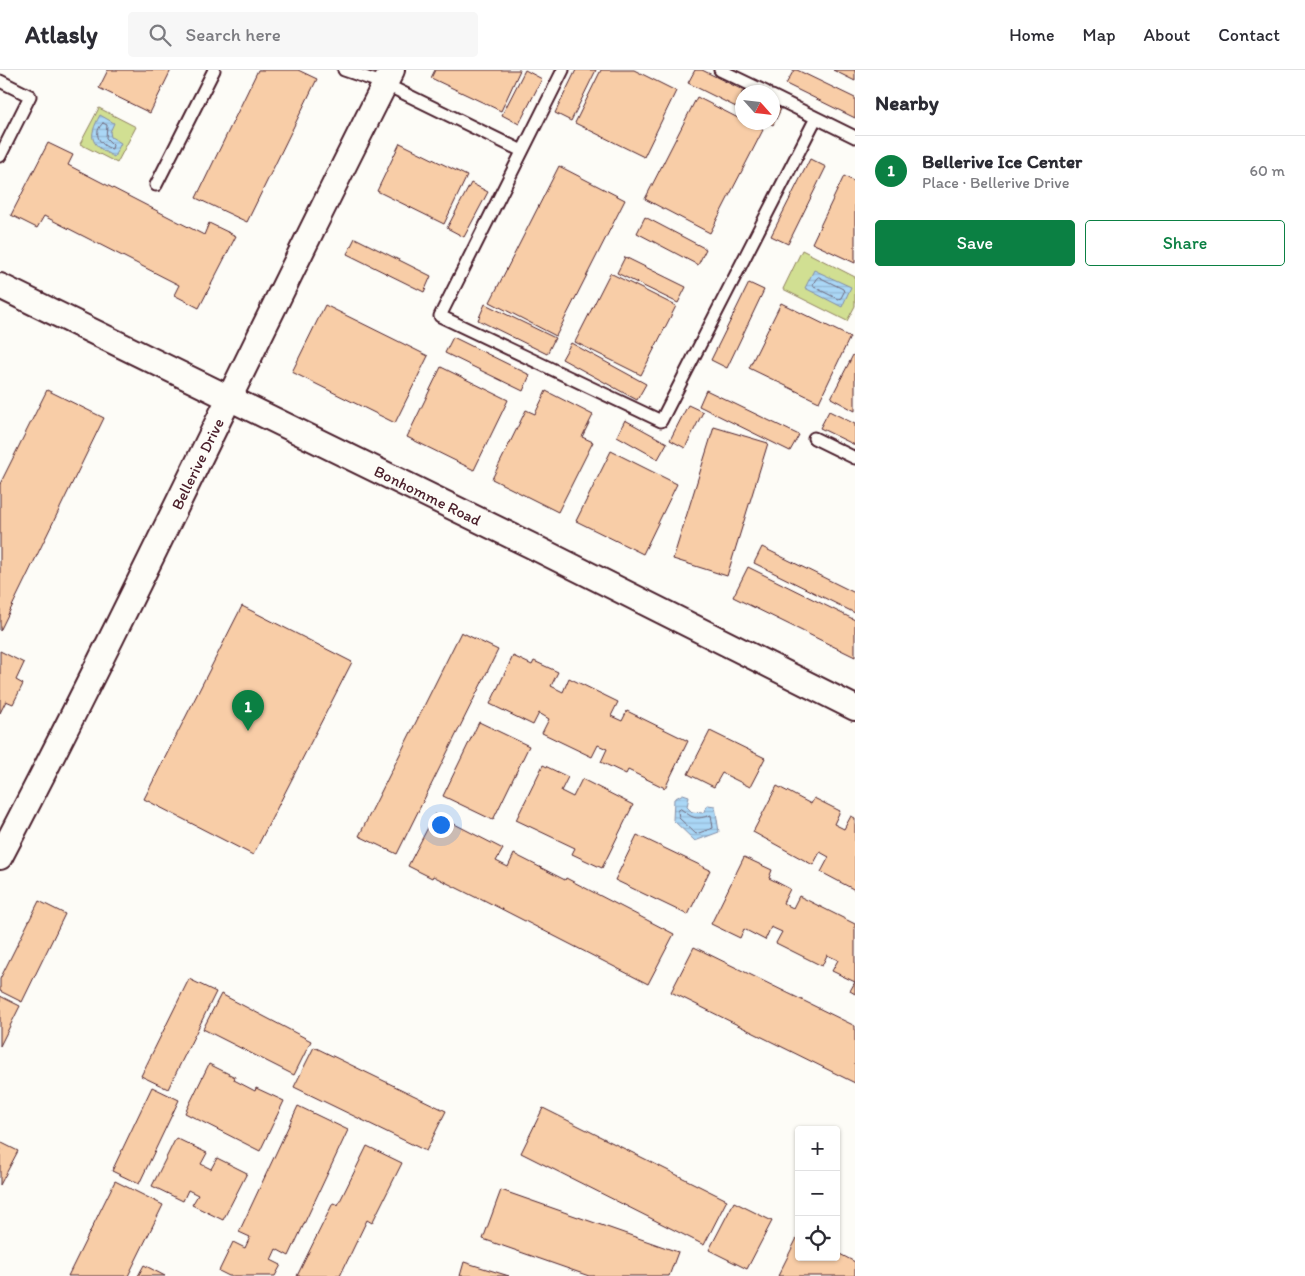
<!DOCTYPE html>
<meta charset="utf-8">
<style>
:root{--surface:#fff;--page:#f7f7f7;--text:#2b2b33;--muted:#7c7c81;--line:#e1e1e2;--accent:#0b8043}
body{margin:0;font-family:Itim,sans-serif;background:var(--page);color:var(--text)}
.controls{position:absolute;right:15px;bottom:15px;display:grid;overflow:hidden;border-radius:5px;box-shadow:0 1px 4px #0004}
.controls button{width:45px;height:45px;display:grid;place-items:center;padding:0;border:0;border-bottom:1px solid var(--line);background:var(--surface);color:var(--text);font:25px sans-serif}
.compass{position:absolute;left:735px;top:15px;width:45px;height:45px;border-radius:50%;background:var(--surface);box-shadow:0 1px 4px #0004;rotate:117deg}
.you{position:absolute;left:440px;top:754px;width:18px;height:18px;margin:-12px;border:4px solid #fff;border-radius:50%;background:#1a73e8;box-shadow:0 0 0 8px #1a73e833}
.badge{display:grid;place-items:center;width:32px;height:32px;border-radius:50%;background:var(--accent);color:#fff;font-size:16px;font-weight:700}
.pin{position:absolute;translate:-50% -41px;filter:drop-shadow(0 1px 2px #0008)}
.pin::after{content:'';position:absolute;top:26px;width:18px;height:15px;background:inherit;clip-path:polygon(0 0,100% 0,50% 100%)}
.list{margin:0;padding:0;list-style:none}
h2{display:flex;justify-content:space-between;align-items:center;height:65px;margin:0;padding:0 20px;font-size:21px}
h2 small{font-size:16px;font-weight:400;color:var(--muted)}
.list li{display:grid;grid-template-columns:32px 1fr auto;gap:15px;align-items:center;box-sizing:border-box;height:70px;padding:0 20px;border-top:1px solid var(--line)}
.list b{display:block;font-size:19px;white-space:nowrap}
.list p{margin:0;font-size:16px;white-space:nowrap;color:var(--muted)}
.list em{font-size:16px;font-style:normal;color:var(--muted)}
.actions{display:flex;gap:10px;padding:15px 20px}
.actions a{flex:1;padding:11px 0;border:1px solid var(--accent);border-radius:5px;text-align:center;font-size:18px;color:var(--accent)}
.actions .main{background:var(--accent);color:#fff}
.icon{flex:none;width:28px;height:28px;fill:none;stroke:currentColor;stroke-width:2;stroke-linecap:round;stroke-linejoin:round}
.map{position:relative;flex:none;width:855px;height:1206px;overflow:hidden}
header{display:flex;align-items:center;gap:30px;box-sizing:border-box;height:70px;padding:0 25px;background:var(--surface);border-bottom:1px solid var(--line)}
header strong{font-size:24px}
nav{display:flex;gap:28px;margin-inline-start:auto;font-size:18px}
.search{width:350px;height:45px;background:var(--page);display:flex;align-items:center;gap:12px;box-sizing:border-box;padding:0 18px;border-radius:5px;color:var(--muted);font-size:19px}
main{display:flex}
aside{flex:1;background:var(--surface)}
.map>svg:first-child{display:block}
.garden{fill:#d1df92;stroke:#8e7f5e}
.water{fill:url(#water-rules);stroke:#848da5}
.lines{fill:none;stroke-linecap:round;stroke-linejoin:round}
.shore{stroke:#70697c;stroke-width:1}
.building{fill:#f8cda7;stroke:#4a1f2b}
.service-casing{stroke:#4a1f2b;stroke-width:15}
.minor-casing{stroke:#4a1f2b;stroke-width:28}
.service{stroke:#fdfcf7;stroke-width:11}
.minor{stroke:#fdfcf7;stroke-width:24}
.labels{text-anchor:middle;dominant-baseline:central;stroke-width:4.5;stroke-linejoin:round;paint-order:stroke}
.street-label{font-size:16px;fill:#4a1f2b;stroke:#fdfcf7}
</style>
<header>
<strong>Atlasly</strong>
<div class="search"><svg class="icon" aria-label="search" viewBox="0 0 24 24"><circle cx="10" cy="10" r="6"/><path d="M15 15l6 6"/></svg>Search here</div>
<nav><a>Home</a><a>Map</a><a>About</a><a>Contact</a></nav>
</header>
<main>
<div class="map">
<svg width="855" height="1206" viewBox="0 0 855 1206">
<defs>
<pattern id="water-rules" width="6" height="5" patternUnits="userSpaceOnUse" patternTransform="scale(1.25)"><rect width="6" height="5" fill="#aad7f6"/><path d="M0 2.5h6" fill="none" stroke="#94b8d3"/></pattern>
</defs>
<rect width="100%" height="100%" fill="#fdfcf7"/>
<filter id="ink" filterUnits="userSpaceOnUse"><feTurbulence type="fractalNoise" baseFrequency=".02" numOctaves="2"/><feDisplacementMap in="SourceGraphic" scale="10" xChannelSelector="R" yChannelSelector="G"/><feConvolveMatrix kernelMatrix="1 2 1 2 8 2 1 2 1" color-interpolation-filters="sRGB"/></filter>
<g filter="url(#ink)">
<path class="garden" d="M99,38l37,19 -19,36 -37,-19z
M802,180l53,27v29l-8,15 -64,-32z"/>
<path class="water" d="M100,45l14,8 -4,9 1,5 10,6 -7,14c-23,-13 -27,-18 -14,-42z
M814,200l37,17 -9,20 -37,-19z
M683,724l6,2 -2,11 5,5 11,1 5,-8 7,1 4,26 -24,9 -22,-21 1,-21z"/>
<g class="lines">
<path class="shore" d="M103,53l4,2 -1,13 7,7 -1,4c-13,-4 -20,-16 -9,-26z
M819,207l24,12 1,3 -3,6 -3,1 -24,-12 -1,-3 3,-5z
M681,739c13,10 14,11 30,6l2,13 -17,6 -17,-16 -1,-7z"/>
</g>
<path class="building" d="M108,0h63l-21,43 -51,-25z
M258,0h40l19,9 -70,143 -51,-24z
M435,0h85l-19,41 -70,-33z
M525,0l17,9 -23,45 -17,-9z
M576,0h20l-25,51 -16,-8z
M601,0h33l42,21 -32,66 -69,-34z
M695,0h7l45,22h-5v18l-54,-27z
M794,0h3l58,28v20l-69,-34z
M833,0h22v11z
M697,27l45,23v2h5l16,8 -53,103 -65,-34z
M772,35l9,4 -8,16 -5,-3h4z
M48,73l25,12 -5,10 136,70 5,-12 27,13 -37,72 -25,-13 5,-10 -135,-69 -7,12 -26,-13z
M400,73l67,33 -23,48 -67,-33z
M810,89l16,8 -38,77 -17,-8z
M559,96l66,34 -69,136 -66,-34z
M844,106l11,6v81l-43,-20z
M471,113l17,9 -24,45 -17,-9z
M645,147l61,32 -8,16 -61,-32z
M355,168l76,38 -7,16 -77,-38z
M625,187l61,30 -8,16 -61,-30z
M610,203l66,33 -35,69 -66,-33z
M749,213l15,7 -37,78 -16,-8z
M781,233l69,34 -31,65 -70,-34z
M485,234l70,34 -8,16 -69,-34z
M325,235l103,51 -33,67 -103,-51z
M453,267l77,38 -7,16 -78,-38z
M571,273l75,41 -9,16 -75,-41z
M853,285l2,1v55l-24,-13z
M441,297l67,33 -34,70 -67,-33z
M47,320l57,28 -104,213v-147z
M706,320l93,45 -9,16 -91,-45z
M546,321l47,24 -11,22 11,5 -35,70 -66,-33 34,-69 9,4z
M688,335l15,7 -18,36 -15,-8z
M829,341l26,13v21l-35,-17z
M625,350l42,23 -9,16 -41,-23z
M714,357l54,16 -41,133 -54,-17z
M611,381l66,33 -34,70 -67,-33z
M762,477l93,46v20l-101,-50z
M748,497l107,53v37l-122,-60z
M242,536l110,56 -99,193 -109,-56z
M461,562l37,18 -101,204 -38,-18z
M0,581l24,12 -8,17 7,4 -10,20 -7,-3 -6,12z
M513,586l19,9 2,-4 24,11 -7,14 12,6 6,-14 49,24 -7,14 11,5 5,-10 61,30 -23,47 -37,-18 -2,4 -25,-12 6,-13 -9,-4 -6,12 -50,-24 7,-14 -10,-6 -6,12 -43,-21z
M479,652l50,24 -36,74 -50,-24z
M710,661l55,27 -15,29 -28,-14 -8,14 -26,-13z
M543,695l25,12 -7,14 12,6 9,-18 51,26 -31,63 -30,-14 3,-6 -59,-28z
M777,716l34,18 3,-6 26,13 -6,13 10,5 7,-13 4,2v72l-34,-18 8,-15 -9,-5 -7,13 -60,-33z
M435,744l68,35 -7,12 12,6 6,-13 51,26 1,-2 108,56 -26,50 -168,-86 -1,1 -46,-23 -1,2 -24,-12z
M637,765l73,35 -22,45 -73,-35z
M744,787l28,13 -3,8 21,11 -7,14 10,5 6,-12 56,28v70l-5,-3 5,-9 -23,-11 6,-11 -11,-5 -5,11 -46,-23 6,-11 -11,-5 -6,13 -21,-11 -4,9 -29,-14z
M39,831l26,13 -43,88 -22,-11v-12z
M694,877l161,79v57l-184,-91z
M189,909l27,13 -48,97 -27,-13z
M221,924l90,47 -17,34 -91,-46z
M0,926l20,10 -20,40z
M314,977l132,64 -20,40 -132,-64z
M209,994l26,13 -1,3 21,11 1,-3 28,13 -24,50 -75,-38z
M152,1017l27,13 -40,84 -27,-13z
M298,1036l50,24 -59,126 -13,-7 -5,11 10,5 -6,11h-46l-10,-5 14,-29 12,6 5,-11 -11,-5z
M543,1038l184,92 -23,45 -183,-92z
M176,1068l31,15 -6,11 10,5 6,-11 30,15 -24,47 -31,-15 6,-10 -10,-5 -5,11 -31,-15z
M0,1072l18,9 -18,34z
M367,1076l35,17 -30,60 -5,-3 -27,56h-43l36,-73 5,2z
M115,1111l48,24 -35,71h-60z
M501,1120l177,62 -9,24h-80l-106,-37z
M734,1132l38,19 -25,48 -38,-19z
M799,1164v23h37v-5l19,10v14h-77z
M464,1192l45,14h-49z
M144,1195l21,11h-27z"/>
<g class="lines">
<defs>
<path id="service" d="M344,0l41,14 137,67
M563,0l-123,246 221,105 155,-303
M720,0l46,22
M0,11l30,15 -30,60
M772,26l83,41
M156,115l58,-115
M814,368l41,20"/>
<g id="minor">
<path id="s1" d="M0,216l532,260 323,162"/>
<path id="s2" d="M0,787c136,-260 259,-526 392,-787"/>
</g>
</defs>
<use href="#service" class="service-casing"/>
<use href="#minor" class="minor-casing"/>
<use href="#service" class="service"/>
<use href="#minor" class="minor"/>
</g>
</g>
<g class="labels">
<g class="street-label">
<text stroke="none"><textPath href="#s2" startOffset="440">Bellerive Drive</textPath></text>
<text stroke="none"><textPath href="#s1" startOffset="476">Bonhomme Road</textPath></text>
</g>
</g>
</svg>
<div class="controls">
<button>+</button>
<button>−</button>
<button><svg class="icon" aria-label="locate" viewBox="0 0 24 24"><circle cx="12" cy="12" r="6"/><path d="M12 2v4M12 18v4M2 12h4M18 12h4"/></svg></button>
</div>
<svg class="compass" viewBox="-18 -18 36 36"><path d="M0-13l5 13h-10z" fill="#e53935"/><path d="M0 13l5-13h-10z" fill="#7c7c81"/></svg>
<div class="you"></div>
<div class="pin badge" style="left:248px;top:661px">1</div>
</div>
<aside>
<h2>Nearby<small></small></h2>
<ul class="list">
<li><span class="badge">1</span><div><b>Bellerive Ice Center</b><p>Place · Bellerive Drive</p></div><em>60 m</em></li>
</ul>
<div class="actions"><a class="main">Save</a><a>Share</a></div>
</aside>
</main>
